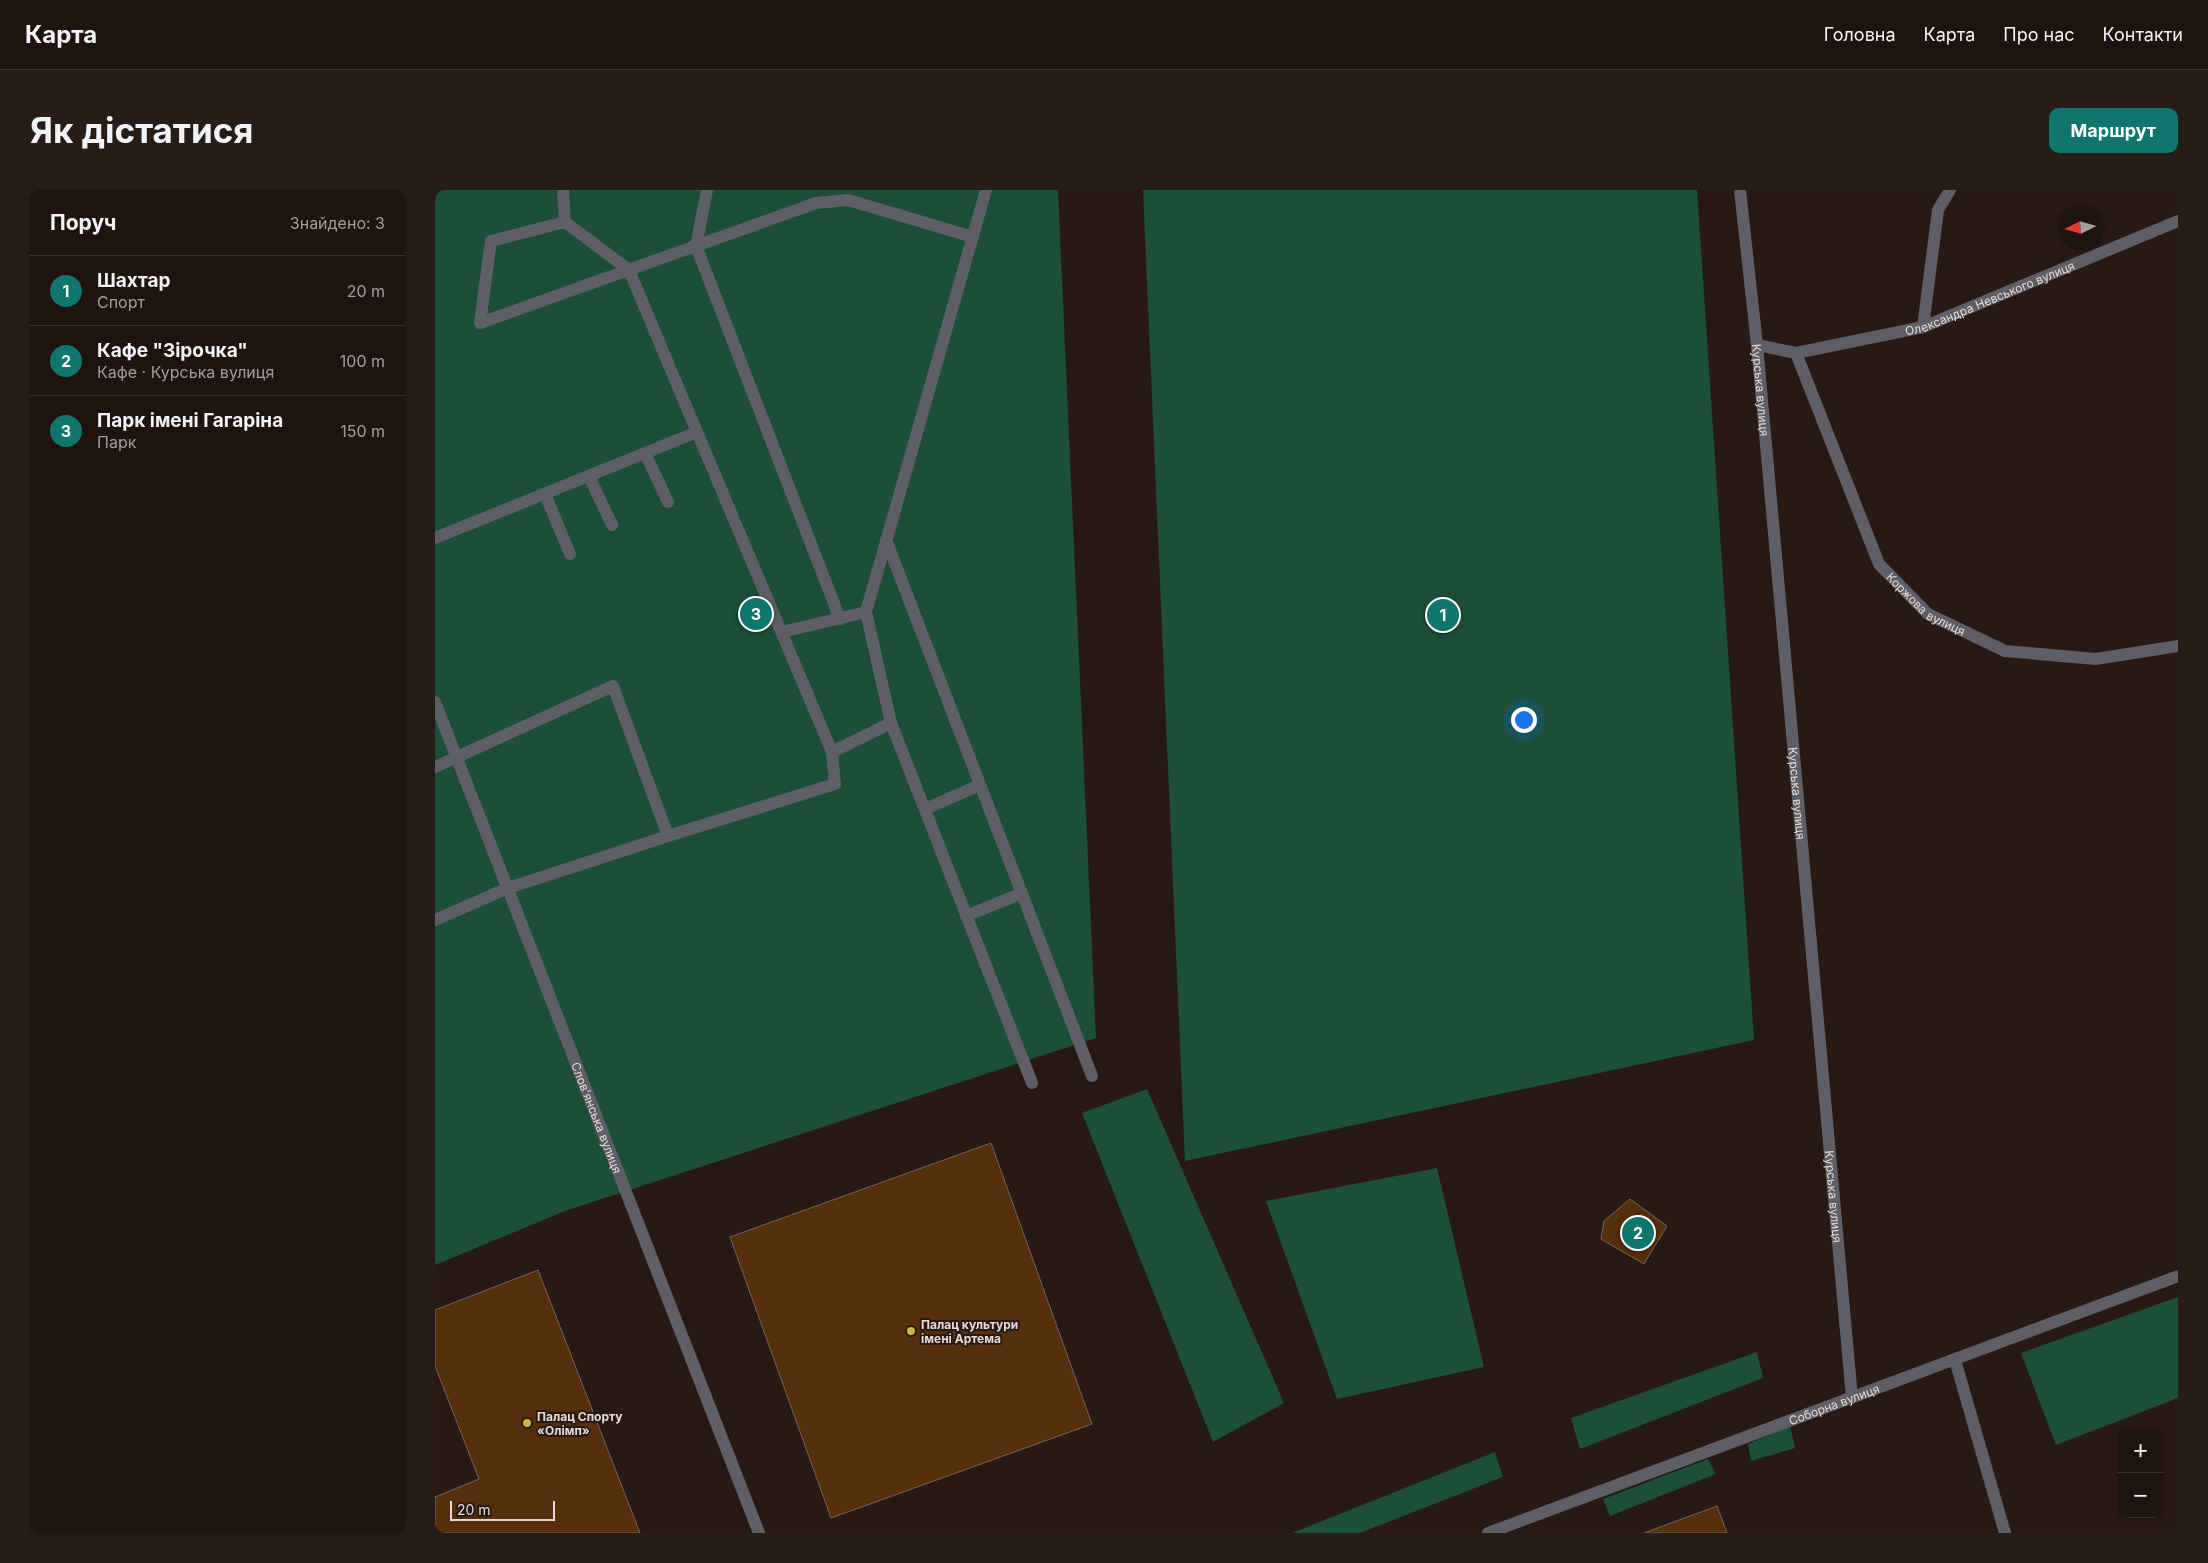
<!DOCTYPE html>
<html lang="uk">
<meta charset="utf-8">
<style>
:root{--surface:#1e130f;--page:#261c18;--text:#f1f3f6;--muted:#a19e9e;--line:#3c322f;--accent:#0f766e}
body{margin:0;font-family:Inter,sans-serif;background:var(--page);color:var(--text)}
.controls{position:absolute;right:15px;bottom:15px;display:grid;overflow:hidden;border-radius:10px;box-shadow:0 1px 4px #0004}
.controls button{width:45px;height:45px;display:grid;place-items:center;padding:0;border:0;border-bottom:1px solid var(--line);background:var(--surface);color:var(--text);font:25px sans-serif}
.compass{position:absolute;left:1623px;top:15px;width:45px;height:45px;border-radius:50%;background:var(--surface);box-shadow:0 1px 4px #0004;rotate:265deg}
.scale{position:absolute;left:15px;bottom:12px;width:105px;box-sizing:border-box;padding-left:5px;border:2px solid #e5dad6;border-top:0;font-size:14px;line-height:18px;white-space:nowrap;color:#e5dad6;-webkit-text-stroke:4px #281914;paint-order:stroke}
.you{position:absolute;left:1088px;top:529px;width:18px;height:18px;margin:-12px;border:4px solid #fff;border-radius:50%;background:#1a73e8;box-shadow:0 0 0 8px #1a73e833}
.badge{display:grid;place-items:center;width:32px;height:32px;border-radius:50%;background:var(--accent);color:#fff;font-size:16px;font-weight:700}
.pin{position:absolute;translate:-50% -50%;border:2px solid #fff;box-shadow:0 1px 5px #0006}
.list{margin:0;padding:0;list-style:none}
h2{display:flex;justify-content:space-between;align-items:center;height:65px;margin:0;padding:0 20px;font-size:21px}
h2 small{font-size:16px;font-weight:400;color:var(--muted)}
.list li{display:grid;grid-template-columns:32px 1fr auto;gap:15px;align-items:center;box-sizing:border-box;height:70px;padding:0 20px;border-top:1px solid var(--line)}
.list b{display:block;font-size:19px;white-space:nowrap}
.list p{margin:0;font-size:16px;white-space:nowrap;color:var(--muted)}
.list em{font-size:16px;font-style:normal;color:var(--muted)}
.map{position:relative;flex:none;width:1743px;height:1343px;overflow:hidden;border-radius:10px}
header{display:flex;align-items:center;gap:30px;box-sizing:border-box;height:70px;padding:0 25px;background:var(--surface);border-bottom:1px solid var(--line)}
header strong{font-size:24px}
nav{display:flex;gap:28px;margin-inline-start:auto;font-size:18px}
.intro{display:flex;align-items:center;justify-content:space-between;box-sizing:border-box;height:120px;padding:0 30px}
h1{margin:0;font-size:35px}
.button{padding:12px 22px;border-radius:10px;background:var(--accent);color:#fff;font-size:18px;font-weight:700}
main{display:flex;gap:30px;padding:0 30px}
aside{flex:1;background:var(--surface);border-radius:10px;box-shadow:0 1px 4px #0004}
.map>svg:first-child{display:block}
.green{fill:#1c4e3a}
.building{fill:#552f0c;stroke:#746459}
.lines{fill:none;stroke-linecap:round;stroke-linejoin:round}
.pedestrian{stroke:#5e5e66;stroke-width:12}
.minor{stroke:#5e5e66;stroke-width:12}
.tertiary{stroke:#5e5e66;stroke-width:12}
.poi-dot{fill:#c6bb3c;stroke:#281914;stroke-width:2}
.labels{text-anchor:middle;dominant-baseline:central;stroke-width:4;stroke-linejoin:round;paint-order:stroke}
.street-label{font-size:12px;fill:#e5dad6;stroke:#281914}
.poi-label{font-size:12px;font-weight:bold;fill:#e5dad6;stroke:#281914;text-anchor:start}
</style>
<header>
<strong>Карта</strong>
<nav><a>Головна</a><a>Карта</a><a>Про нас</a><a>Контакти</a></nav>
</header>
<div class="intro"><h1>Як дістатися</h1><a class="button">Маршрут</a></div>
<main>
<aside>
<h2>Поруч<small>Знайдено: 3</small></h2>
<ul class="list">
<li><span class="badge">1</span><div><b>Шахтар</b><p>Спорт</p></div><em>20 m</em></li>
<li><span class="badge">2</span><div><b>Кафе &quot;Зірочка&quot;</b><p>Кафе · Курська вулиця</p></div><em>100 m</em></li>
<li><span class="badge">3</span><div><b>Парк імені Гагаріна</b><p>Парк</p></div><em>150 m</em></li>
</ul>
</aside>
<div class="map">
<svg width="1743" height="1343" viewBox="0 0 1743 1343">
<rect width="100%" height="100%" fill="#281914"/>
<path class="green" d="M0,0h623l38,848 -531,173 -130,54z
M708,0h554l57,850 -569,121z
M712,899l137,314 -71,39 -131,-329z
M1002,978l47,199 -147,32 -71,-198z
M1743,1107v101l-122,47 -35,-92z
M1322,1162l6,26 -183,71 -9,-31z
M1355,1236l5,22 -44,13 -3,-17z
M1060,1262l8,25 -143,56h-68z
M1273,1269l8,15 -106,42 -7,-17z"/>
<path class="building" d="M556,953l101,281 -261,94 -101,-281z
M1195,1009l37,27 -23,38 -43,-25 3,-18z
M103,1080l102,263h-205v-36l44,-18 -44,-113v-56z
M1282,1316l10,27h-83z"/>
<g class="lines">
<path class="pedestrian" d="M128,0l2,32 -74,19 -11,82 336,-120 32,-3 125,37
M272,0l-11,56 144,373
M130,32l64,48 68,162
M210,263l23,49
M154,286l23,49
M110,304l25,60
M0,348l262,-106 135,320
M451,350l206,536
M347,442l84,-20
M456,533l-25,-111 120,-422
M0,577l178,-81 55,150 167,-52 -3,-32 59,-29 141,360
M490,619l55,-24
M531,726l56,-23
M0,730l73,-32 160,-52"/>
<g class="minor">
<path id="s1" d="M1305,0l17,155 95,1053"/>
<path d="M1488,137l15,-117 12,-20"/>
<path id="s2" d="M1322,155l39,8 83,211 49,50 77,37 91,8 82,-13"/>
<path id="s3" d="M1361,163l127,-26 255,-106"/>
<path id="s4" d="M0,512l324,831"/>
<path d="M1520,1170l50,173"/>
</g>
<path class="tertiary" id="s5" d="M1053,1343l690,-257"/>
</g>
<g class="poi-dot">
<circle cx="476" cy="1141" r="5"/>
<circle cx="92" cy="1233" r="5"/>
</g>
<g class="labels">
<g class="street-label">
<text stroke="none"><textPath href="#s3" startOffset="202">Олександра Невського вулиця</textPath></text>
<text stroke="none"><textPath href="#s1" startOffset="201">Курська вулиця</textPath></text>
<text stroke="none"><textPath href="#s2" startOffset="329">Коржова вулиця</textPath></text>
<text stroke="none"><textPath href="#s1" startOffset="606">Курська вулиця</textPath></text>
<text stroke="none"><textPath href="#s4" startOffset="446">Слов'янська вулиця</textPath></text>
<text stroke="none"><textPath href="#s1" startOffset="1011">Курська вулиця</textPath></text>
<text stroke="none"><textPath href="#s5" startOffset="369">Соборна вулиця</textPath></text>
</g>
<g class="poi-label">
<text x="486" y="1134">Палац культури<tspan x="486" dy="14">імені Артема</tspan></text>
<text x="102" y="1226">Палац Спорту<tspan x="102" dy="14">«Олімп»</tspan></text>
</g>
</g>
</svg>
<div class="controls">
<button>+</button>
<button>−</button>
</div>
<svg class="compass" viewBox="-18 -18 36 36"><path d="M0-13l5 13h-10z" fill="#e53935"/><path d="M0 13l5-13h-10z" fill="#a19e9e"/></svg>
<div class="scale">20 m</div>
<div class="you"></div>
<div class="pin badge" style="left:1008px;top:425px">1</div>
<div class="pin badge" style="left:1203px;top:1043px">2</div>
<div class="pin badge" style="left:321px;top:424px">3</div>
</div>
</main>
